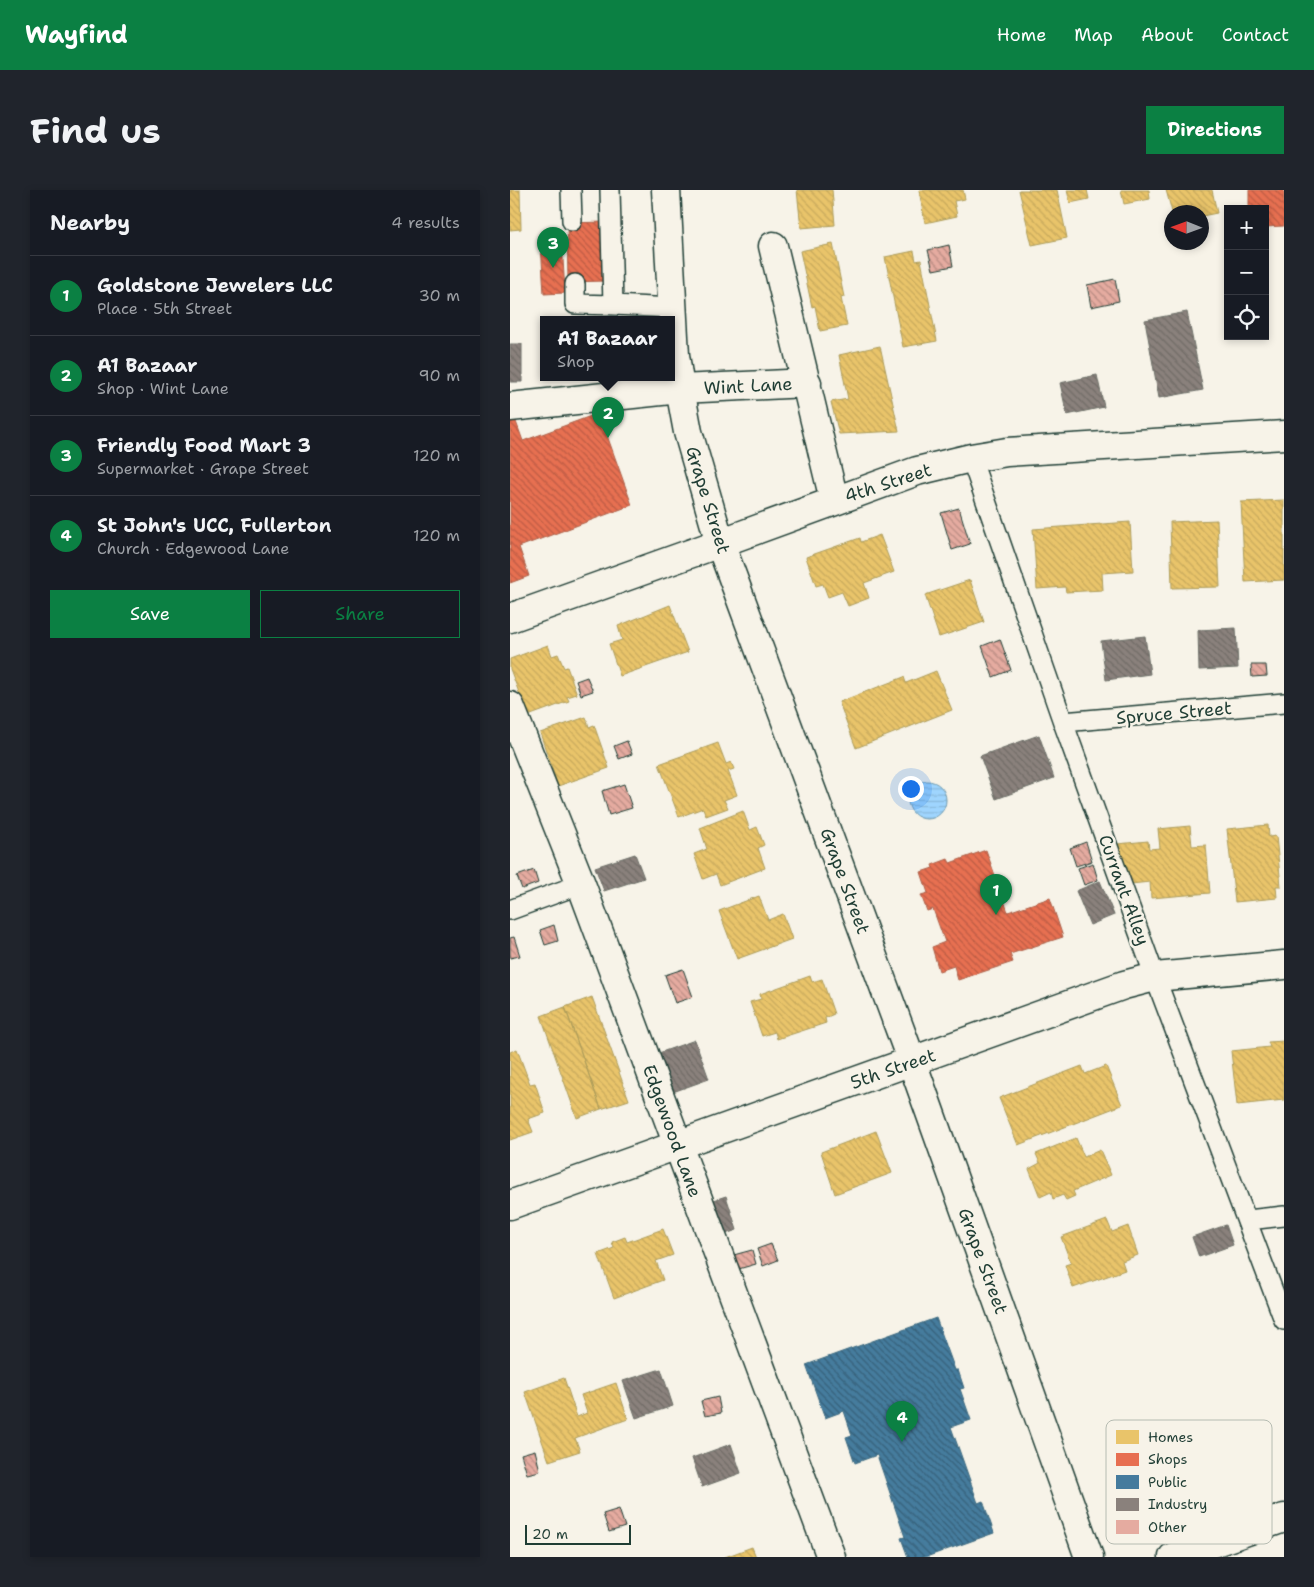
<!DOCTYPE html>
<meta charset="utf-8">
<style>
:root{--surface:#171b24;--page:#20242c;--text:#f1f3f6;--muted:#9ea1a6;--line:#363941;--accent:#0b8043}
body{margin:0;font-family:"Shantell Sans",sans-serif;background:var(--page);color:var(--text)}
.controls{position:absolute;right:15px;top:15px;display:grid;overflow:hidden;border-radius:0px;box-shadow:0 2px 8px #0003}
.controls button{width:45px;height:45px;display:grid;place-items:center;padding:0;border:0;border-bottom:1px solid var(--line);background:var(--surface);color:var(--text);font:25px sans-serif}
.compass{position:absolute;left:654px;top:15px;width:45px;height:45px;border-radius:50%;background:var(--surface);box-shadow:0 2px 8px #0003;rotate:271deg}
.scale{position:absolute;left:15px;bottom:12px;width:106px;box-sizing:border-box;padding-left:5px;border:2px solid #1f3d34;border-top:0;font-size:14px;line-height:18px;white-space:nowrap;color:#1f3d34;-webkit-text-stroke:4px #f7f3e8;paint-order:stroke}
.you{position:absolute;left:400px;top:598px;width:18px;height:18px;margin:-12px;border:4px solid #fff;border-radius:50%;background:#1a73e8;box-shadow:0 0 0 8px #1a73e833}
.badge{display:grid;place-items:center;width:32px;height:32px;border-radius:50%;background:var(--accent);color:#fff;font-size:16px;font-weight:700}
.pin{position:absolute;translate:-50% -41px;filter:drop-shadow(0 1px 2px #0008)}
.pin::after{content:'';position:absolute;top:26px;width:18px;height:15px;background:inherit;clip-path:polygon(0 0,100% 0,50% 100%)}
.popup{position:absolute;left:30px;top:126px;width:135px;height:65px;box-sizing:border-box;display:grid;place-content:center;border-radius:0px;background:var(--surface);filter:drop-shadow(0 1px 4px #0005);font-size:16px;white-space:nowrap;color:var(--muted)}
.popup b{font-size:19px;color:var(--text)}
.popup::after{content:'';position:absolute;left:50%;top:100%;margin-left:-10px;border:10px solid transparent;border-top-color:var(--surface)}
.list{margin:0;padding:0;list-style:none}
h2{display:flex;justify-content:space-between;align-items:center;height:65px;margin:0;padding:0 20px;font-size:21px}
h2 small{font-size:16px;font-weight:400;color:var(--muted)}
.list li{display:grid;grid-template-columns:32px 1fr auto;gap:15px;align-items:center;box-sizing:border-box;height:80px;padding:0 20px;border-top:1px solid var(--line)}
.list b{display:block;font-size:19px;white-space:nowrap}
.list p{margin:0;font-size:16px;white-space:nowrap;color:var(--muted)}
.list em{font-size:16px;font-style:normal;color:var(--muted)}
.actions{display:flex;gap:10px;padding:15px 20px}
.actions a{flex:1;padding:11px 0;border:1px solid var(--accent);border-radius:0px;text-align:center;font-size:18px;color:var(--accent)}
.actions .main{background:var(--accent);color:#fff}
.icon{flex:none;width:28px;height:28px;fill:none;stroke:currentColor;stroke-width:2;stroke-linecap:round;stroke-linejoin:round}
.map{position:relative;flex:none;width:774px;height:1367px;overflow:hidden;border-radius:0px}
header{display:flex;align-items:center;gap:30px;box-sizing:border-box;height:70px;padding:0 25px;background:var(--accent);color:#fff}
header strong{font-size:24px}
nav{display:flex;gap:28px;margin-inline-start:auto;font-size:18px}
.intro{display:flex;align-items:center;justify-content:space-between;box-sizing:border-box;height:120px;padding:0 30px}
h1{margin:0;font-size:35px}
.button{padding:12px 22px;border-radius:0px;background:var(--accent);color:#fff;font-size:18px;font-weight:700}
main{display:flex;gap:30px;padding:0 30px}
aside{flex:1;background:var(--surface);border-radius:0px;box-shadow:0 2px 8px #0003}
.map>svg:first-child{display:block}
.water{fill:url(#water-rules);stroke:#6c98ad}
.homes{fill:url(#homes-back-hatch);stroke:#ac9c5a}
.shops{fill:url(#shops-back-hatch);stroke:#ab6048}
.public{fill:url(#public-back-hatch);stroke:#3a687e}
.industry{fill:url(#industry-back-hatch);stroke:#6a6d66}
.building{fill:url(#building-back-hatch);stroke:#1f3d34}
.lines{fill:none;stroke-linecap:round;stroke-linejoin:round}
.lane-casing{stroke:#1f3d34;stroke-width:22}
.street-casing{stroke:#1f3d34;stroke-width:31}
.secondary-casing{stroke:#1f3d34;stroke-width:31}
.lane{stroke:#f7f3e8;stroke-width:19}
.street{stroke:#f7f3e8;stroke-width:28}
.secondary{stroke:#f7f3e8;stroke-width:28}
.labels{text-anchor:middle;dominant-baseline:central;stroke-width:5;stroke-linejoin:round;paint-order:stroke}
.street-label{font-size:18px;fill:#1f3d34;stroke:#f7f3e8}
.key{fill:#f7f3e8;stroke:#b6bcb2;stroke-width:1}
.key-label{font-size:14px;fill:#1f3d34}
</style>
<header>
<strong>Wayfind</strong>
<nav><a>Home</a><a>Map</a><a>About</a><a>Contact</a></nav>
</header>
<div class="intro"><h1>Find us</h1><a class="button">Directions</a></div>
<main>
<aside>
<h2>Nearby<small>4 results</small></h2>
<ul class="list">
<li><span class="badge">1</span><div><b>Goldstone Jewelers LLC</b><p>Place · 5th Street</p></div><em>30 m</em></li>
<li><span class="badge">2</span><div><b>A1 Bazaar</b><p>Shop · Wint Lane</p></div><em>90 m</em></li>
<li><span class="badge">3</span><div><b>Friendly Food Mart 3</b><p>Supermarket · Grape Street</p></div><em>120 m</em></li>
<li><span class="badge">4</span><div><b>St John's UCC, Fullerton</b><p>Church · Edgewood Lane</p></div><em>120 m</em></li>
</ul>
<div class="actions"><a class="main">Save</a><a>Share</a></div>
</aside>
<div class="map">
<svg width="774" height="1367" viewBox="0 0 774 1367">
<defs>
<pattern id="water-rules" width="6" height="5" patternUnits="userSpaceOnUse" patternTransform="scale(1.25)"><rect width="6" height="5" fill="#9fd5fe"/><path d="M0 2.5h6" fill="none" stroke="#88b8da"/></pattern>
<pattern id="homes-back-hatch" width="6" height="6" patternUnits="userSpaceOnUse" patternTransform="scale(1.25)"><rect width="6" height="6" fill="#e9c46a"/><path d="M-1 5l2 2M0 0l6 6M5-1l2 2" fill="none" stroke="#c7a95c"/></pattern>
<pattern id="shops-back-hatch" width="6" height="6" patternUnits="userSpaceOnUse" patternTransform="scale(1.25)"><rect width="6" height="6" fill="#e76f51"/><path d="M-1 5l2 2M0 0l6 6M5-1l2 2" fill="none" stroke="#bb5c44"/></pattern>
<pattern id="public-back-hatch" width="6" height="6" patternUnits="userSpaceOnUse" patternTransform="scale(1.25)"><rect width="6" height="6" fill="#457b9d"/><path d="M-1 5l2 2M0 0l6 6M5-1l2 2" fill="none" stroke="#36617a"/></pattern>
<pattern id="industry-back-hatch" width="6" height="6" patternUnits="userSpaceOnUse" patternTransform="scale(1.25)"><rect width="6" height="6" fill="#8a817c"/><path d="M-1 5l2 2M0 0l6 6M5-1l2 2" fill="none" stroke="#706b66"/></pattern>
<pattern id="building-back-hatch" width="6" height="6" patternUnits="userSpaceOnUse" patternTransform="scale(1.25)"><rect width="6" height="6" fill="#e5aba0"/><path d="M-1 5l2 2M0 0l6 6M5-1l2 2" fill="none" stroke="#b98c83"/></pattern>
</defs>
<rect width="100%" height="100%" fill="#f7f3e8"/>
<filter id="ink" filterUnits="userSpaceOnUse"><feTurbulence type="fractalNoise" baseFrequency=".02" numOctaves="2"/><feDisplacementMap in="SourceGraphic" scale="10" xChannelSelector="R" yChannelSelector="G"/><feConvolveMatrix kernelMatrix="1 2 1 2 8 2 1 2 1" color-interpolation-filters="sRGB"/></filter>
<g filter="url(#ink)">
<path class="water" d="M398 610a19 19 0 1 1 38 0a19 19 0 1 1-38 0Z"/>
<path class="homes" d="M0,0h10l1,39 -11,1z
M287,0h35l3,35 -34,3z
M409,0h44l2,9 -11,2 3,15 -32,7z
M509,0h38l10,48 -35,7z
M557,0h20l2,9 -19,4z
M611,0h28l1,9 -26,5z
M656,0h46l5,23 -15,3v-4h-30z
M323,54l11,53 -3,1 6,28 -27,5 -5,-25 -3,1 -12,-56z
M404,61l2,10 5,-1 16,81 -34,6 -18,-90z
M370,156l19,85 -60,3 -8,-32 17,-3 -9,-44z
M774,310v80l-39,2 -4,-80z
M707,330l3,67 -48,1 -2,-66z
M620,332l3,49 -31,2 1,17 -37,2 -1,-5 -28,2 -4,-60z
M370,345l14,37 -30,11 5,15 -21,8 -6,-14 -14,5 -5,-13 -7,2 -10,-29 54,-19 1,4z
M460,390l14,42 -45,15 -14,-42z
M160,415l18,47 -68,24 -11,-32 13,-4 -4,-14z
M38,455l4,11 6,-2 6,14 3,-1 10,27 -10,3 2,4 -41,15 -18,-47v-10z
M426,481l16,39 -96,38 -17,-46 65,-25 2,6z
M76,527l3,10 5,-2 15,43 -51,18 -18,-53z
M208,553l8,21 5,-2 3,7 -6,2 9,24 -13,5 4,8 -22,8 -3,-8 -24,9 -20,-53z
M233,621l7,19 7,-3 7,18 -6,3 7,20 -45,17 -4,-11 -13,5 -9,-25 13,-5 -7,-21z
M758,635l1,12 7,-1 5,50h-5l1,12 -42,4 -8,-73z
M680,636l2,20 14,-1 4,48 -59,5 -1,-16 -19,2 -14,-40 31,-3 1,8 11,-1 -2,-19z
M249,706l9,24 15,-6 9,25 -55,20 -18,-48z
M300,786l2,6 10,-3 12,35 -9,4 1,5 -49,16 -2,-7 -13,4 -12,-34 11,-3 -1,-5z
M82,807l37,103 -28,9 -36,-102z
M55,817l36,102 -24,9 -36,-102z
M774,851v59l-47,5 -6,-54 39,-4 -2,-5z
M7,859l13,35 5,-1 10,30 -17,6 5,13 -23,8v-88z
M572,876l3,8 21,-8 16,39 -104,40 -19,-47z
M366,941l16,42 -57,21 -14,-42z
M566,948l8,19 16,-7 11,25 -38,16 2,5 -9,4 -3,-5 -10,4 -2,-7 -11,5 -11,-28 11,-6 -4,-9z
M597,1030l5,12 16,-6 10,29 -16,6 3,9 -52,18 -8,-23 6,-2 -10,-26z
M153,1039l10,26 -17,6 7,19 -49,18 -16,-44 16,-6 -2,-6 13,-5 2,5z
M54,1188l13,39 10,-4 -6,-18 35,-12 12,36 -53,19 5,13 -31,10 -24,-69z
M242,1357l4,10h-31z"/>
<path class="shops" d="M739,0h35v36l-19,1v-18h-16z
M95,32l1,59 -38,1 -1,-59z
M52,52l3,51 -21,1 -3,-51z
M89,223l33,92 -113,42 10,29 -19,7v-162l5,-2 8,22z
M476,660l22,62 42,-14 13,39 -53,17 3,8 -55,18 -4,-14 -15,5 -7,-24 13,-5 -12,-33 -6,2 -6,-16 7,-2 -7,-21 12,-4 -1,-3 16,-6 2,4z"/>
<path class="public" d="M426,1128l19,52h3l6,18 -4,1 11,31 -20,7 27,76 5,-2 11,32 -68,24h-18l-7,-19 4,-1 -28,-82 -22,8 -9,-26 6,-2 -8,-24 -19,7 -19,-53z"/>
<path class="industry" d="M677,122l16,78 -44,8 -14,-78z
M0,154h12v38h-12z
M587,185l7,32 -37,8 -7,-32z
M726,438l2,40 -39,2 -1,-40z
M635,446l5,38 -44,6 -5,-39z
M529,545l15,43 -58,21 -16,-43z
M125,664l9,24 -40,13 -9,-24z
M590,691l14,34 -24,10 -14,-34z
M185,850l14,39 -39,14 -14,-39z
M216,1006l11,34 -20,7 -12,-34z
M716,1035l7,20 -34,12 -7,-20z
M151,1179l12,37 -37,12 -13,-37z
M221,1254l10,29 -39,14 -10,-29z"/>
<path class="building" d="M439,55l4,21 -20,4 -5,-20z
M605,89l4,22 -28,6 -4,-22z
M449,318l11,36 -18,6 -11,-37z
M490,449l11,31 -18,7 -11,-31z
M741,475h15l1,11 -15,1z
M77,487l6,14 -12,4 -5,-14z
M117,551l5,13 -13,5 -5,-13z
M114,594l8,24 -23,7 -7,-24z
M576,652l6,19 -16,5 -6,-18z
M583,673l5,17 -14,5 -6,-17z
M24,680l4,13 -16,6 -5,-13z
M44,735l4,16 -13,4 -5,-15z
M4,747l6,19 -10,2v-20z
M173,779l10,28 -18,6 -10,-28z
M261,1054l7,16 -15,6 -6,-17z
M242,1060l4,14 -21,6 -5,-14z
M208,1207l3,16 -16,3 -4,-15z
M25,1260l5,21 -13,3 -6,-20z
M109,1319l6,18 -16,5 -6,-18z"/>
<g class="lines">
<defs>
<path id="lane" d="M61,0l1,31
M100,0l3,115 60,3
M65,94v20l38,1
M461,268l92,264 92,255 129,343
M553,532l221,-19
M0,720l71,-26
M738,1030l36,-4"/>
<path id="street" d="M263,56l61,254
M0,217l170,-18 127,-6
M0,428l210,-75 197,-72 54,-13 36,-6 277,-17
M0,516l71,178 250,673
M0,1015l614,-220 31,-8 129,-12
M663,1367l111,-39"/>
<path id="secondary" d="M156,0l9,165 5,34 8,43 32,111 192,519 177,495"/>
</defs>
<use href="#lane" class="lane-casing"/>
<use href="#street" class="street-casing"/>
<use href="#secondary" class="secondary-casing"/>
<use href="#lane" class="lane"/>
<use href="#street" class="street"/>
<use href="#secondary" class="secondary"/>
</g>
</g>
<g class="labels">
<g class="street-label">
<text transform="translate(238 196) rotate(-3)">Wint Lane</text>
<text transform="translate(378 293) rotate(-18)">4th Street</text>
<text transform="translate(198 310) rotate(73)">Grape Street</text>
<text transform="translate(664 523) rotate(-5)">Spruce Street</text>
<text transform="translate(335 691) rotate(70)">Grape Street</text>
<text transform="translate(614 700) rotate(70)">Currant Alley</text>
<text transform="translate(383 879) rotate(-19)">5th Street</text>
<text transform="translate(162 941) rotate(70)">Edgewood Lane</text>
<text transform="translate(473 1071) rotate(70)">Grape Street</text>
</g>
</g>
<rect x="596" y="1230" width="166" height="124" rx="8" class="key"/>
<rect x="606" y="1240" width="23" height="14" fill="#e9c46a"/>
<rect x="606" y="1263" width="23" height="13" fill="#e76f51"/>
<rect x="606" y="1285" width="23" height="14" fill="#457b9d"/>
<rect x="606" y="1308" width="23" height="13" fill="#8a817c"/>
<rect x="606" y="1330" width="23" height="14" fill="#e5aba0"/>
<g class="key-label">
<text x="638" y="1252">Homes</text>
<text x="638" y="1274">Shops</text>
<text x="638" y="1297">Public</text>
<text x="638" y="1319">Industry</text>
<text x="638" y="1342">Other</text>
</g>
</svg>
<div class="controls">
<button>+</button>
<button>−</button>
<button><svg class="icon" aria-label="locate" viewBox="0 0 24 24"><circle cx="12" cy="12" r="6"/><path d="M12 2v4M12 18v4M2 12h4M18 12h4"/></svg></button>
</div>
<svg class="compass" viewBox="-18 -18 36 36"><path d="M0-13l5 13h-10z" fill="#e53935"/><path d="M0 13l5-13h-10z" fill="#9ea1a6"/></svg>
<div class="scale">20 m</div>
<div class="you"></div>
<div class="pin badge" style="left:486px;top:725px">1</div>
<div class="pin badge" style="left:98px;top:248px">2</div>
<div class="popup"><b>A1 Bazaar</b>Shop</div>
<div class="pin badge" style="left:43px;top:78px">3</div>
<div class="pin badge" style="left:392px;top:1252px">4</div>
</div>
</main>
